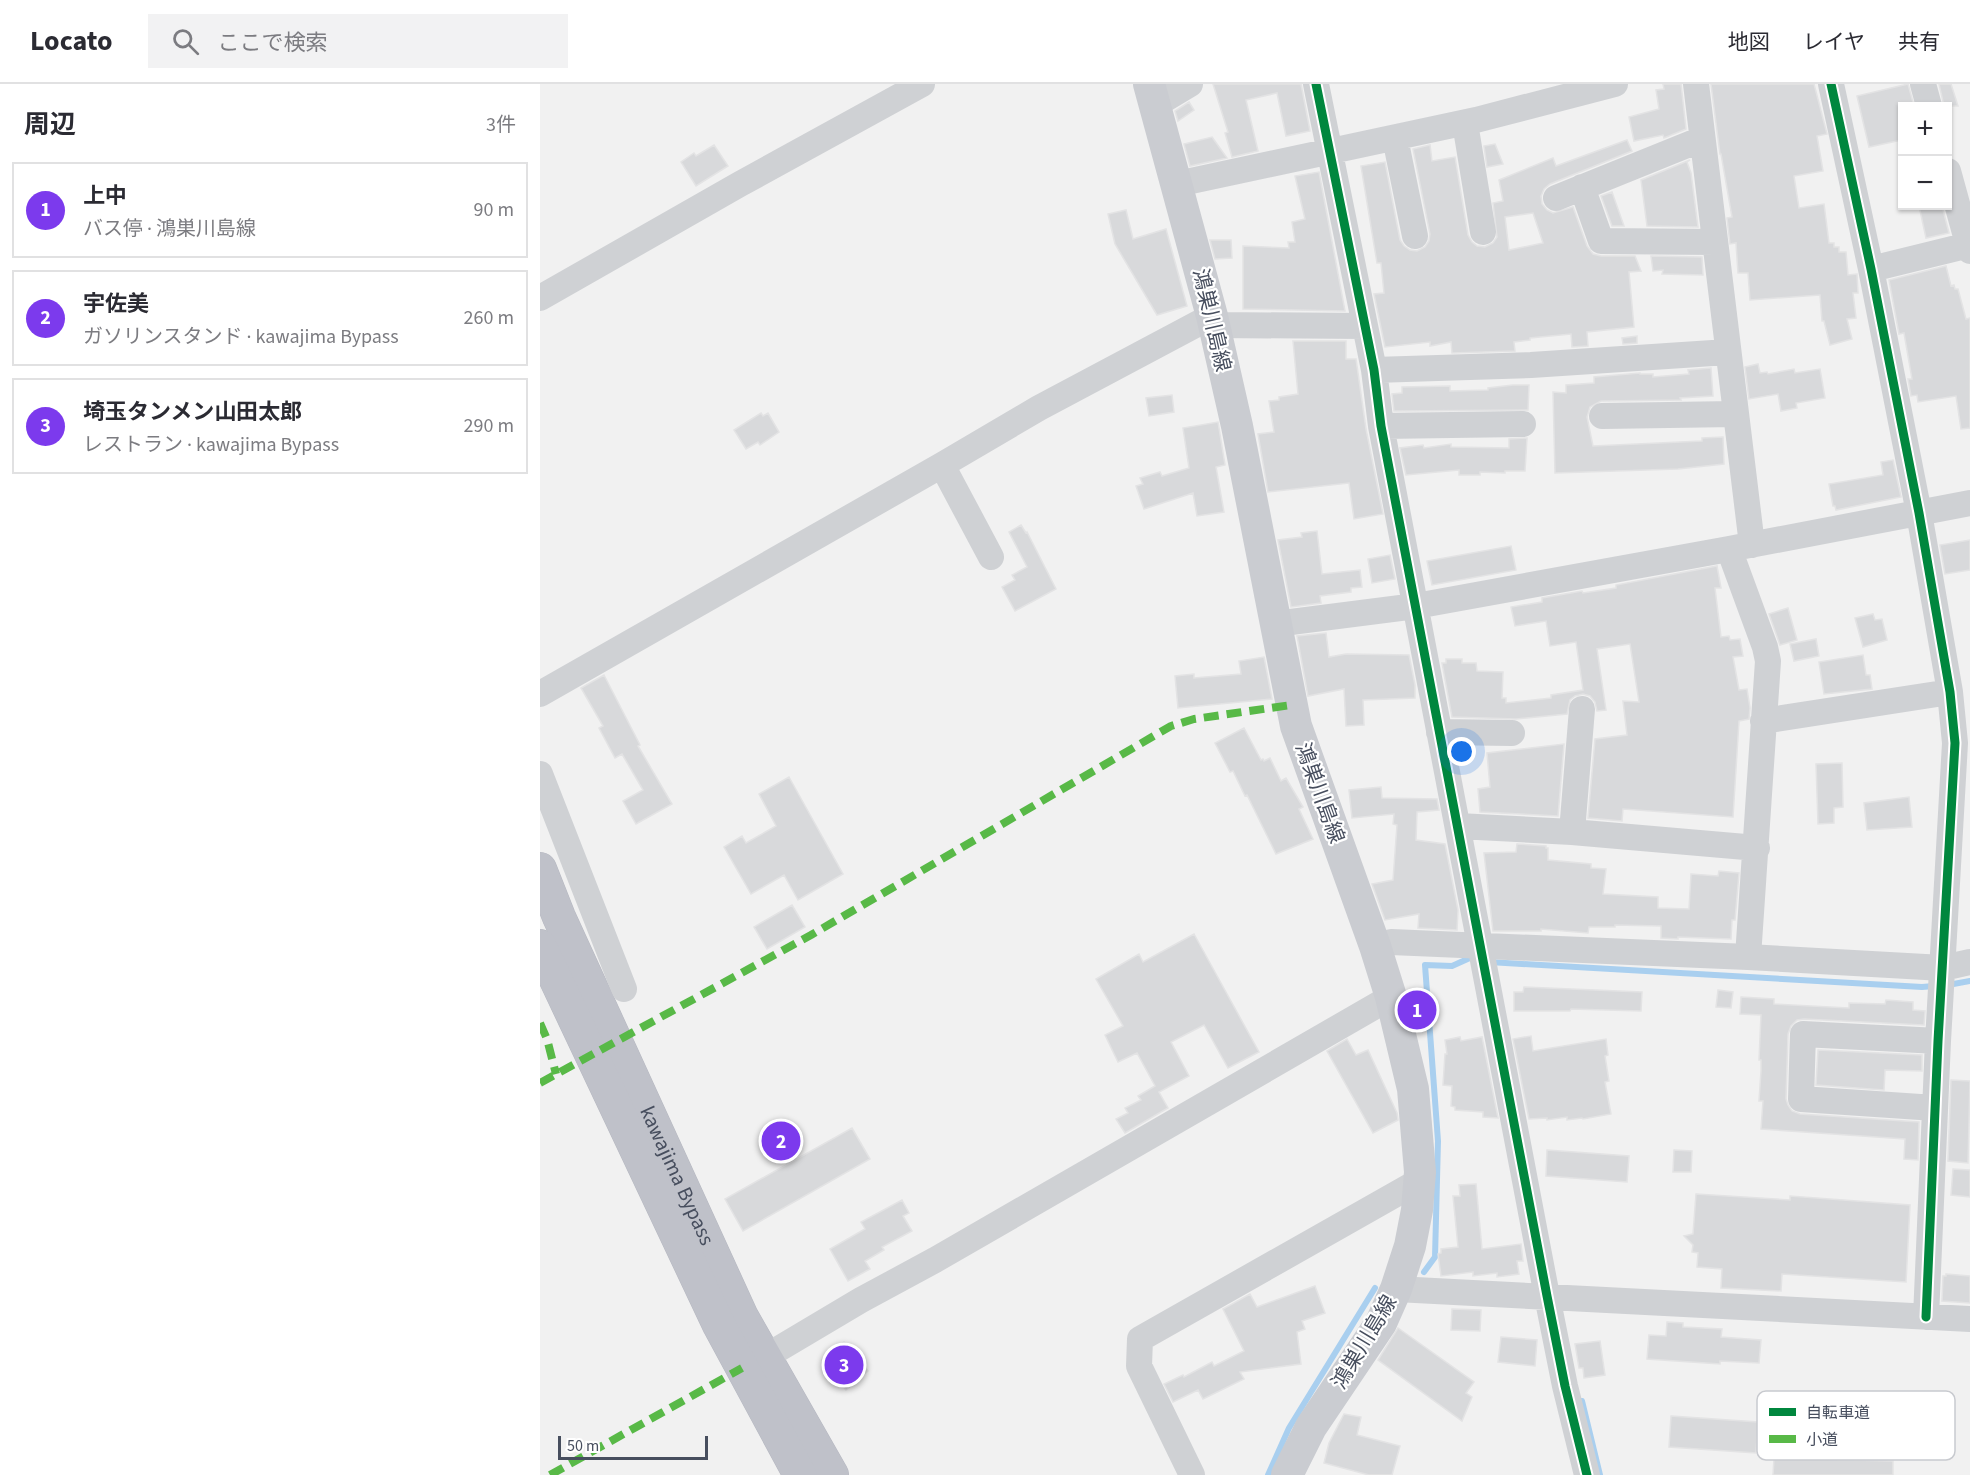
<!DOCTYPE html>
<html lang="ja">
<meta charset="utf-8">
<style>
:root{--surface:#fff;--page:#f2f2f3;--text:#2b2b33;--muted:#7c7c81;--line:#e1e1e2;--accent:#7c3aed}
body{margin:0;font-family:"Source Sans 3","Noto Sans JP",sans-serif;background:var(--page);color:var(--text)}
.controls{position:absolute;right:18px;top:18px;display:grid;overflow:hidden;border-radius:0px;box-shadow:0 2px 4px #0004}
.controls button{width:54px;height:54px;display:grid;place-items:center;padding:0;border:0;border-bottom:2px solid var(--line);background:var(--surface);color:var(--text);font:30px sans-serif}
.scale{position:absolute;left:18px;bottom:15px;width:150px;box-sizing:border-box;padding-left:6px;border:3px solid #474e5e;border-top:0;font-size:16px;line-height:21px;white-space:nowrap;color:#474e5e;-webkit-text-stroke:4px #fff;paint-order:stroke}
.you{position:absolute;left:922px;top:668px;width:21px;height:21px;margin:-15px;border:4px solid #fff;border-radius:50%;background:#1a73e8;box-shadow:0 0 0 9px #1a73e833}
.badge{display:grid;place-items:center;width:39px;height:39px;border-radius:50%;background:var(--accent);color:#fff;font-size:20px;font-weight:700}
.pin{position:absolute;translate:-50% -50%;border:3px solid #fff;box-shadow:0 2px 6px #0006}
.list{margin:0;padding:0;list-style:none}
h2{display:flex;justify-content:space-between;align-items:center;height:78px;margin:0;padding:0 24px;font-size:26px}
h2 small{font-size:20px;font-weight:400;color:var(--muted)}
.list li{display:grid;grid-template-columns:39px 1fr auto;gap:18px;align-items:center;box-sizing:border-box;height:96px;margin:0 12px 12px;padding:0 12px;border:2px solid var(--line);border-radius:0px}
.list b{display:block;font-size:22px;white-space:nowrap}
.list p{margin:0;font-size:20px;white-space:nowrap;color:var(--muted)}
.list em{font-size:20px;font-style:normal;color:var(--muted)}
.icon{flex:none;width:33px;height:33px;fill:none;stroke:currentColor;stroke-width:2;stroke-linecap:round;stroke-linejoin:round}
.map{position:relative;flex:none;width:1430px;height:1391px;overflow:hidden}
header{display:flex;align-items:center;gap:36px;box-sizing:border-box;height:84px;padding:0 30px;background:var(--surface);border-bottom:2px solid var(--line)}
header strong{font-size:28px}
nav{display:flex;gap:33px;margin-inline-start:auto;font-size:21px}
.search{width:420px;height:54px;background:var(--page);display:flex;align-items:center;gap:15px;box-sizing:border-box;padding:0 21px;border-radius:0px;color:var(--muted);font-size:22px}
main{display:flex}
aside{flex:1;background:var(--surface)}
.map>svg:first-child{display:block}
.lines{fill:none;stroke-linecap:round;stroke-linejoin:round}
.stream{stroke:#a9cfef;stroke-width:6}
.building{fill:#d8d9db;stroke:#e3e3e4;stroke-width:1.5;fill-rule:evenodd}
.highway-casing{stroke:#b6b8c1;stroke-width:34}
.minor{stroke:#cfd1d4;stroke-width:26}
.major{stroke:#caccd1;stroke-width:32}
.highway{stroke:#bfc1c9;stroke-width:33}
.quiet{stroke:#58b947;stroke-width:8;stroke-dasharray:15 8;stroke-linecap:butt}
.cycleway-casing{stroke:#fff;stroke-width:13}
.cycleway{stroke:#00873e;stroke-width:9}
.labels{text-anchor:middle;dominant-baseline:central;stroke-width:4.5;stroke-linejoin:round;paint-order:stroke}
.street-label{font-size:21px;fill:#474e5e;stroke:#fff}
.key{fill:#fff;stroke:#c8cacf;stroke-width:1.5}
.key-label{font-size:16px;fill:#474e5e}
</style>
<header>
<strong>Locato</strong>
<div class="search"><svg class="icon" aria-label="search" viewBox="0 0 24 24"><circle cx="10" cy="10" r="6"/><path d="M15 15l6 6"/></svg>ここで検索</div>
<nav><a>地図</a><a>レイヤ</a><a>共有</a></nav>
</header>
<main>
<aside>
<h2>周辺<small>3件</small></h2>
<ul class="list">
<li><span class="badge">1</span><div><b>上中</b><p>バス停 · 鴻巣川島線</p></div><em>90 m</em></li>
<li><span class="badge">2</span><div><b>宇佐美</b><p>ガソリンスタンド · kawajima Bypass</p></div><em>260 m</em></li>
<li><span class="badge">3</span><div><b>埼玉タンメン山田太郎</b><p>レストラン · kawajima Bypass</p></div><em>290 m</em></li>
</ul>
</aside>
<div class="map">
<svg width="1430" height="1391" viewBox="0 0 1430 1391">
<rect width="100%" height="100%" fill="#f1f1f1"/>
<g class="lines">
<path class="stream" d="M949,878l433,25 12,-1
M1408,901l22,-4
M884,1188l11,-15 3,-116 -13,-176 27,1 20,-9 5,1
M1042,1317l18,74
M728,1391l21,-47 86,-140"/>
</g>
<path class="building" d="M673,0h88l9,47 -24,5 -9,-43 -31,7 12,51 -26,6 -7,-24 3,-1z
M1123,0h18l5,45 -22,9 -1,-3 -29,6 -5,-24 30,-8 -3,-19 8,-1z
M1171,0h103l13,50 -10,2 6,35 -29,5 5,32 25,-4 5,39h5v4h5v5h7l2,23 9,-1 1,19h-5l3,25 -9,1 5,20 -22,6 -6,-24h-2l-2,-26 -70,5 -2,-27h-10l-2,-30 -6,1 -3,-26 5,-1 -11,-63h-1z
M1368,0l6,22h-12v34l-33,7 -12,-51z
M1399,0h12l7,22h-14z
M649,18l5,8 -16,11 -3,-10z
M672,53l15,21 -37,8 -6,-22z
M1087,56l5,11 -82,33 -6,5 -3,7 1,8 5,6 6,3 20,-6 14,39 6,8 8,2h34l6,15 -12,1 5,55 -47,5 1,14 -16,1 -1,-13 -41,4v2l-16,2 1,9 -63,2 -1,-11 -21,4v-4l-45,5 -11,-53 10,-1 -3,-30h-4l-16,-97 24,-4 15,78 4,6 6,4 7,1 8,-4 4,-6 1,-7 -17,-85 17,-4 2,16 23,-4 13,78 4,7 5,4 8,1 8,-4 4,-6 -4,-34 10,-2 -4,-21 54,-22 3,8zM993,129l10,30 -34,7 -4,-33z
M955,60l8,20 -16,3 -3,-21z
M174,61l14,21 -32,20 -15,-24 13,-9 2,3z
M1150,76l-3,2 4,11 7,54 -51,-1 -6,-46z
M779,88l26,139 -102,-2v-63l46,2 -1,-6h7l-3,-20 13,-3 -10,-43z
M1072,108l12,34h-12l-11,-30z
M1379,122h23l7,27 -23,5z
M586,126l7,29 33,-10 21,77 -30,9 -42,-71 -7,-30z
M670,156h21l1,18 -17,1z
M1111,172l51,1 1,18 -41,-1 1,-4 -10,1z
M1406,182l5,20 3,-1 1,4h3l8,30 4,-1v110l-9,1 -5,-33 -38,6 -1,-7 -6,1 -3,-17h4l-8,-46 -5,1 -10,-54z
M1097,252v7l-14,1 -1,-6z
M753,257h53v18h10l10,70 17,85 -29,5 -5,-36 -81,9 -10,-58 16,-2 -5,-31 10,-1v-3l19,-3z
M1218,280l2,9 7,-1 1,2 26,-5 1,4 25,-4 5,29 -29,5 1,5 -16,3 -3,-17 -29,5 -4,-32z
M1171,284l2,28 -33,2 1,2 -80,1 -11,6 -3,10 6,29 109,-5v-3l21,-1 1,27 -46,5 -123,4 -2,-81 13,1v-8l28,-2v-6l46,-4v1h13v3l36,-3 -1,-4z
M973,301h16l-1,25 -134,1 -2,-17 10,-1v-6l48,-1v5l38,-1v-2z
M632,311l2,17 -25,4 -3,-18z
M221,329l2,3 5,-3 11,19 -19,13 -2,-3 -12,7 -12,-19z
M678,338l7,43 -9,2 8,45 -27,4 -4,-23 -49,16 -8,-23 7,-2 -3,-6 20,-6 2,4 27,-8 -6,-40z
M987,354l-2,33h-20v2l-25,-1v3h-21v-5l-53,5 -6,-27 23,-3 1,3 27,-4v3l58,1v-9z
M1353,376l8,37 -65,13 -1,-4h-2l-4,-22 54,-9 -2,-13z
M481,441l5,8 1,-1 29,57 -41,22 -13,-24 13,-7 -3,-5 15,-8 -18,-35z
M777,447l5,43 38,-4 2,17 -11,1v4l-31,4 1,7 -30,4 -13,-67 24,-3 -1,-4z
M1430,456v30l-25,4 -5,-29z
M971,462l5,24 -84,15 -5,-24z
M850,471l5,24 -23,4 -4,-24z
M1177,482l4,22h-6l6,49 8,-1 1,4 10,-1 3,17 -10,1 6,33 8,-1 3,19 -1,11 -10,2 -6,96 -110,-8 -1,12 -34,-3 7,-79 32,-4 -4,-34 16,1 -9,-58 -33,5 9,61 -9,1 -2,-9 -5,-6 -7,-2 -8,2 -5,4 -3,14 -51,5 -64,-2 -10,-54h4v-4h16v4h14l1,8 26,1 -1,26h4v5l45,-5v-3l32,-5 -7,-48 -26,4 -4,-25 -31,5 -4,-19 31,-5v-4l40,-7 1,2 33,-5v-3z
M1248,524l9,32 -17,5 -11,-31z
M1333,530l2,6 7,-1 5,21 -24,7 -8,-29z
M786,549l3,24 17,-3 63,1 6,30v13l-52,2 1,25 -18,1 -2,-37 -36,7 -11,-60z
M1276,555l3,17 -25,5 -4,-17z
M1323,571l3,20h4l2,14 -48,5 -5,-32z
M724,573l8,42 -94,9 -3,-32 19,-2v4l47,-4 -2,-13z
M64,591l36,70 -2,1 34,58 -36,20 -13,-23 20,-11 -21,-36 -7,4 -16,-30 4,-2 -22,-38z
M704,644l17,32 2,-1 1,2 6,-3 11,23 5,-3 17,29 -4,2 14,30 -37,15 -29,-59 -2,1 -12,-25 -3,1 -15,-29z
M1024,660l-6,72 -78,-4 -2,-23 12,-2 -3,-34z
M1302,679l1,44 -9,1v15l-16,1 -2,-60z
M249,693l54,97 -45,26 -14,-25 -33,19 -27,-47 18,-11 4,7 30,-17 -17,-32z
M841,703l1,11 55,1 2,11 -22,2 -1,28 29,4 13,66 -1,20 -39,-2 1,-14 -34,6 -13,-36 21,-4 4,-55 -4,-1 1,-10 -42,4 -3,-28z
M1369,713l3,30 -45,3 -3,-27z
M977,760l29,2v2h2v12l43,4v4l15,1 -3,25 55,3v11l31,1 2,-35 27,2 1,-5 20,2 -4,47h-3l-1,19 -53,-2v2l-17,-1v-12l-46,-1v2h-26l-1,6 -47,-4v2h-48l-9,-78 32,-1z
M252,821l13,22 -38,22 -13,-22z
M654,850l65,118 -31,16 -24,-43 -33,17 18,34 -30,16 9,16 -43,25 -9,-14 12,-6 -3,-5 16,-8 -3,-4 17,-10 -18,-33 -19,9 -13,-27 18,-9 -27,-47 43,-25 4,8z
M984,903l118,5 -1,19 -70,-2 -1,2h-56v-19h9z
M1178,906l15,2 -2,16 -15,-1z
M1201,913l33,2v5l75,4v-5l36,1 1,-4 27,2v8l12,1 -1,14 -120,-6 -7,1 -6,6 -3,8 -2,65 2,6 4,6 8,3 119,8 -1,38 -14,-1 1,-20 -144,-10 2,-28h-4l2,-30v-11h-2l2,-45 -21,-1z
M991,952l2,15 73,-12 2,16 -3,1 4,25 -4,1 6,32 -28,5 -1,-1 -15,2v-3l-20,3v-2l-18,1 -16,-80z
M920,953l1,4 21,-4 16,81 -15,-1v-5l-28,-2v-3l-4,-1 1,-20 -9,-1 2,-31h2l-2,-14z
M807,955l9,16 12,-5 29,63 1,7 -25,13 -46,-82z
M1278,966l104,5v16l-37,-1 -1,20 -68,-5z
M1411,996l19,1 -2,82 -20,-2z
M312,1044l18,31 -127,72 -18,-32z
M1007,1066l82,6 -2,26 -81,-6z
M1134,1066l18,1 -1,21h-18z
M1413,1085l17,1v27l-19,-2z
M936,1100l6,65 39,-5 2,17h-6l2,13 -22,3v-4l-24,3v-4l-32,4 -3,-22 3,-1v-4l17,-2 -5,-51h7l-1,-11z
M1156,1110l94,6v-4l120,9 -4,77 -124,-8 -1,17 -60,-3 1,-19 -25,-2 1,-14 -6,-1 1,-7 -9,-9 9,-2z
M362,1116l7,13 -6,3 9,15 -30,16 2,3 -19,11 5,8 -22,12 -18,-32 35,-20 -4,-7z
M1406,1190l24,2v27l-28,-2 1,-25h3z
M775,1202l10,27 -23,8 3,8 -8,3 4,32 -61,8 4,7 -41,20 -5,-9 -25,12 -9,-18 19,-9 1,2 28,-15 2,4 30,-15 -21,-42 27,-15 7,13z
M912,1225l29,1 -1,21 -29,-1z
M1127,1238l16,1v4l39,2 -1,8 40,3 -2,23 -39,-2v3l-73,-5 2,-24 17,1z
M858,1244l76,54 -8,11 6,4 -10,24 -84,-61z
M961,1253l36,3 -2,26 -37,-4z
M1060,1257l5,34 -21,3 -1,-10h-4l-4,-24z
M304,1258l24,29 -22,19 -7,-8 -4,3 -11,-13 4,-4 -6,-8z
M804,1330l17,3 -4,18 43,11 -8,29h-23l-45,-12 5,-20z
M1131,1332l87,6 -2,31 -87,-6z
M1234,1374l119,3v14h-120z"/>
<g class="lines">
<defs>
<g id="highway">
<path id="s1" d="M0,785l19,48 183,400 90,158"/>
<path d="M0,862l179,379 81,150"/>
</g>
</defs>
<use href="#highway" class="highway-casing"/>
<path class="minor" d="M776,0l58,286 7,56 166,870 18,90 22,89
M1156,0l56,461
M1291,0l40,185 48,244 31,179 5,51 -17,298 -12,276
M1383,0l6,22
M615,21l35,-21
M925,39l18,109
M855,54l20,98
M1408,87l22,80
M637,100l299,-64 139,-36
M1042,103l19,54 114,1
M1016,114l146,-59
M1331,185l98,-24
M0,214l200,-114 182,-100
M674,241l151,1
M834,286l157,-5 197,-13
M1062,332l133,-2
M841,342l142,-2
M402,381l49,92
M1189,465l36,98 3,14 -20,296
M735,540l141,-18 313,-57 241,-46
M0,610l402,-229 97,-57 173,-92
M1223,637l187,-29
M899,648l73,1
M0,690l84,215
M918,742l114,6 185,16
M1032,748l10,-123
M835,862l16,-4 357,15 195,11 27,-6
M1395,1024l-134,-9 2,-65 135,7
M856,1205l574,30
M225,1273l96,-57 74,-40 456,-263
M652,1391l-53,-109 1,-27 279,-158"/>
<path class="major" d="M609,0l63,232 25,110 59,300 79,220 16,51 22,92 7,83 -3,38 -7,36 -14,43 -15,34 -70,104 -24,48"/>
<use href="#highway" class="highway"/>
<path class="quiet" d="M0,939l7,16 9,35
M0,999l271,-148 360,-209 23,-7 97,-14
M10,1391l192,-107"/>
<defs>
<path id="cycleway" d="M776,0l58,286 7,56 166,870 18,90 22,89
M1291,0l40,185 48,244 31,179 5,51 -17,298 -12,276"/>
</defs>
<use href="#cycleway" class="cycleway-casing"/>
<use href="#cycleway" class="cycleway"/>
</g>
<g class="labels">
<g class="street-label">
<text transform="translate(672 236) rotate(77)">鴻巣川島線</text>
<text transform="translate(780 709) rotate(70)">鴻巣川島線</text>
<text stroke="none"><textPath href="#s1" startOffset="336">kawajima Bypass</textPath></text>
<text transform="translate(824 1258) rotate(-59)">鴻巣川島線</text>
</g>
</g>
<rect x="1217" y="1307" width="198" height="69" rx="9" class="key"/>
<rect x="1229" y="1324" width="27" height="8" fill="#00873e"/>
<rect x="1229" y="1351" width="27" height="8" fill="#58b947"/>
<g class="key-label">
<text x="1266" y="1334">自転車道</text>
<text x="1266" y="1361">小道</text>
</g>
</svg>
<div class="controls">
<button>+</button>
<button>−</button>
</div>
<div class="scale">50 m</div>
<div class="you"></div>
<div class="pin badge" style="left:877px;top:926px">1</div>
<div class="pin badge" style="left:241px;top:1057px">2</div>
<div class="pin badge" style="left:304px;top:1281px">3</div>
</div>
</main>
